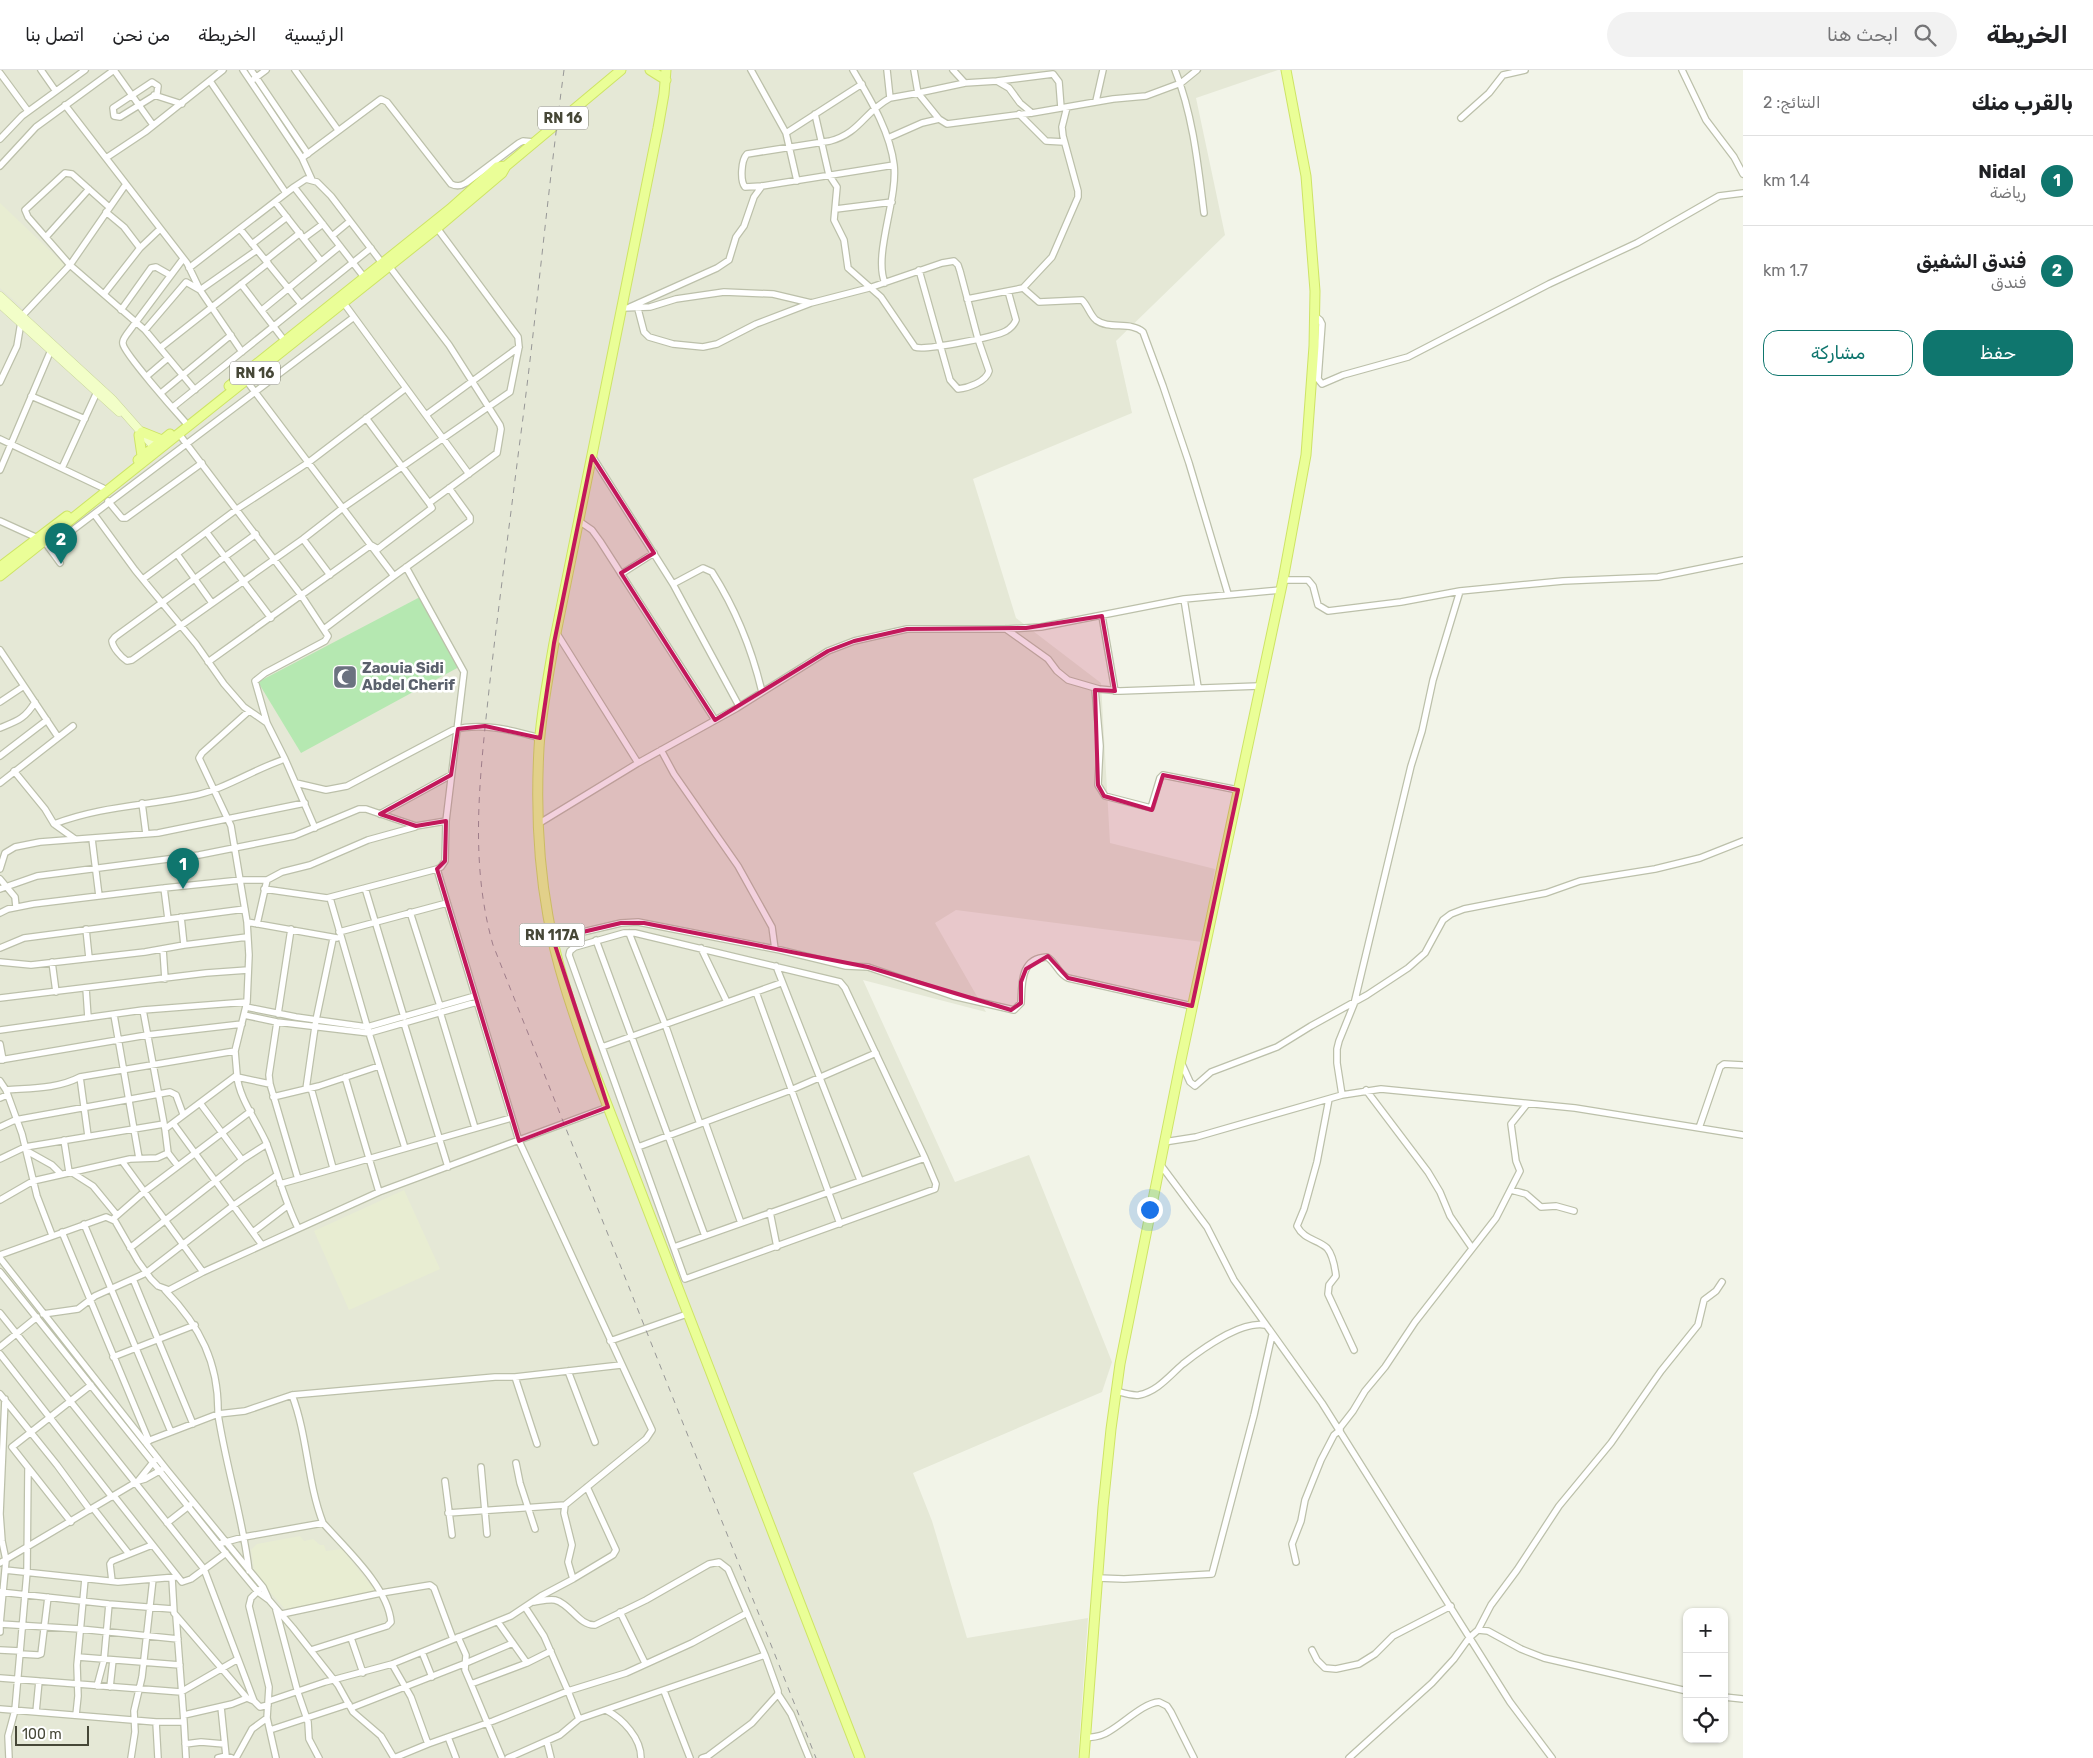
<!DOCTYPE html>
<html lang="ar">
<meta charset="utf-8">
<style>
:root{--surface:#fff;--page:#f2f2f2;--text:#202124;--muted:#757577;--line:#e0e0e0;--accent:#0f766e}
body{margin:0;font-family:Rubik,"Noto Naskh Arabic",sans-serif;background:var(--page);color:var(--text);direction:rtl}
.controls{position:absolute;right:15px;bottom:15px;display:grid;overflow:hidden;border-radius:10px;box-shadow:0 1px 4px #0004}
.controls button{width:45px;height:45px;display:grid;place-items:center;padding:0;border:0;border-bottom:1px solid var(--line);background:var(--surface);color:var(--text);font:25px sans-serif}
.scale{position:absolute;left:15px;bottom:12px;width:74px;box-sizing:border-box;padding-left:5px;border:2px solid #464737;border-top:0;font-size:14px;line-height:18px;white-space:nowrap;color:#464737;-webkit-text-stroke:4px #fff;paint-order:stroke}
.you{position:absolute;left:1149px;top:1139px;width:18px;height:18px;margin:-12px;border:4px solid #fff;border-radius:50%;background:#1a73e8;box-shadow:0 0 0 8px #1a73e833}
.badge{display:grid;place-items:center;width:32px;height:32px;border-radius:50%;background:var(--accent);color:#fff;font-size:16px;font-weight:700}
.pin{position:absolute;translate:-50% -41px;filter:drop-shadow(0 1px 2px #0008)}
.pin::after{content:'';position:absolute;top:26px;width:18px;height:15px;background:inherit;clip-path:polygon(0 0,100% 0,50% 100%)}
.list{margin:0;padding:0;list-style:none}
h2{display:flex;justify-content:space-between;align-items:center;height:65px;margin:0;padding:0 20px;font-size:21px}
h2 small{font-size:16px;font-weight:400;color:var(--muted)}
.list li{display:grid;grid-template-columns:32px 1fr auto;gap:15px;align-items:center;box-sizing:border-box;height:90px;padding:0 20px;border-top:1px solid var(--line)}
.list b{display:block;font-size:19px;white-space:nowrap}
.list p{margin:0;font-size:16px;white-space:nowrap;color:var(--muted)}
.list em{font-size:16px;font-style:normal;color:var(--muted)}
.actions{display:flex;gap:10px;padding:15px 20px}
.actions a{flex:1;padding:11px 0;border:1px solid var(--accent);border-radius:15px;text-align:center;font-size:18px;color:var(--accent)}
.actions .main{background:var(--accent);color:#fff}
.icon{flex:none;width:28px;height:28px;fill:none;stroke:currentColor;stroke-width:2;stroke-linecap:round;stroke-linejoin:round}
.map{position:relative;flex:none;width:1743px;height:1688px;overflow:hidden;direction:ltr}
header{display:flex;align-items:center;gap:30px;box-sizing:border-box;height:70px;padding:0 25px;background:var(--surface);border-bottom:1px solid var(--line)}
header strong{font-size:24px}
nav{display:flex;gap:28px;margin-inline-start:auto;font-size:18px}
.search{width:350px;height:45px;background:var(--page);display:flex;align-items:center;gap:12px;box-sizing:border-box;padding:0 18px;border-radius:28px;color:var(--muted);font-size:19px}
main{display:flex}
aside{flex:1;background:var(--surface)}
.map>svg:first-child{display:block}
.residential{fill:#e5e8d6}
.education{fill:#e8edd2}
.green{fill:#b5e8b1}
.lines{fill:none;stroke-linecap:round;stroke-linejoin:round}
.street-casing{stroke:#bcc0aa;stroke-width:8}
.secondary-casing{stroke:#c4d196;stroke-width:9}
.primary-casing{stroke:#cee466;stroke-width:11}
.street{stroke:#fff;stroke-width:5.5}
.secondary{stroke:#f2fec8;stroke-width:8}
.primary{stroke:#eafe97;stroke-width:9}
.rail{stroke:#979797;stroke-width:1;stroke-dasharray:6 6;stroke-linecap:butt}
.marked{fill:#c2185b;fill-opacity:0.2;stroke:#c2185b;stroke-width:4;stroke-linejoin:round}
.labels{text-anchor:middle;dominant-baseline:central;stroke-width:5;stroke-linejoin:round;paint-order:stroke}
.shield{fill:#fff;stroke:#7e7e73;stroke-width:1}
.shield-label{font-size:14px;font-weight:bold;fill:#464737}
.worship-label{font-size:15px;font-weight:bold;fill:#5b616d;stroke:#fff;text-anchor:start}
</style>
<header>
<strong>الخريطة</strong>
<div class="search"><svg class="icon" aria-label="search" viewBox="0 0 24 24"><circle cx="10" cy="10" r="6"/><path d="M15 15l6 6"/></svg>ابحث هنا</div>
<nav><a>الرئيسية</a><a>الخريطة</a><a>من نحن</a><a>اتصل بنا</a></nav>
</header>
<main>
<aside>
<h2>بالقرب منك<small>النتائج: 2</small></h2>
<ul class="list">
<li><span class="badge">1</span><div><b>Nidal</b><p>رياضة</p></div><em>1.4 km</em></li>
<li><span class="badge">2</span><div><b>فندق الشفيق</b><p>فندق</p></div><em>1.7 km</em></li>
</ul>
<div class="actions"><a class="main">حفظ</a><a>مشاركة</a></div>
</aside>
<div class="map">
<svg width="1743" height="1688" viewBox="0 0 1743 1688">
<rect width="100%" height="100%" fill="#f2f4e8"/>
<path class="residential" d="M0,0h1278l-82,28 29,137 -109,106 16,72 -159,66 43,139 85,65 9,160 105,26 -13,73 -246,-32 -21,13 51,89 -123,-32 92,202 74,-27 83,207 -10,30 -189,81 19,48 35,117 121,-20 -10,140h-1078z"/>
<path class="education" d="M0,133l65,62 -41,44 -24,-21z
M404,1120l36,79 -91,41 -35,-79z
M300,1466l4,5 9,-2 7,6h4l2,6 16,-2 35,44 -92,16 -30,-34 -4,-25 6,-6z"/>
<path class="green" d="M420,527l39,70 -158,86 -43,-71z"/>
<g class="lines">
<defs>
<path id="street" d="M41,0l14,20
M243,0l59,88
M251,0l57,84
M295,0l43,60
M751,0l35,63 76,-49
M853,0c17,29 37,61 41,95 4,34 -21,90 -9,118
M887,0l3,28c-26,14 -30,35 -60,43l-83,13c-6,6 -7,27 -2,33l17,-1 132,-21
M914,0l4,23 47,-10
M953,0l12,13 32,-2 12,7 11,15 12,10
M1175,0c18,45 23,95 29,143
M1682,0l24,50 28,37 9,17
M0,3l28,38
M254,9l12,-9
M210,11l76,112
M997,11l56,-7 6,8 2,26
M152,12l6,4 -1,8 -37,23 -6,-1 -1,-8z
M154,25l28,9
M890,28l28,-5 21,26 8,5 85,-11 81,-14 33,-3 35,-13 16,-13
M1096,31l7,-31
M65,35l122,158 13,27 42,62
M815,44l14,61 8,12 -3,33 10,20 4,28 33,29 34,50c9,4 80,-10 91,-16 5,-3 8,-6 10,-11l-8,-29
M1019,44l27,27 18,1
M1461,48l28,-25 14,-18 22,-5
M786,63l11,48
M888,68l34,-15 17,-4
M0,69l22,-23 63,-46
M106,88l39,-26 78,-62
M0,96l36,-39 78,-57 39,55
M312,110l-10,-22 79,-59 6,3 64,82c6,3 10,2 15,-1l53,-40 4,-2 11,1
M294,117l70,90
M275,132l46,59
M109,137l-37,-33 -7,-1 -40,37 3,7 42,48 75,65 50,60
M836,139l56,-7
M106,142l18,15 16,21
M240,159l61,75
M332,166l18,-15
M46,167l43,-48
M304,168l19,-14
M252,174l35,-27
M183,189l-56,75c-2,3 -5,6 -4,10 1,9 53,68 62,78
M266,190l34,-27
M189,198l105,-81 12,-8 11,3 14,14 51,67
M241,214l46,60
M1023,218l16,14 43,-2c6,6 8,15 14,20 13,10 35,1 47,12l20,54 26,77 39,131
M104,224l36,-46 20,-19
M967,229l56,-11 29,-31 26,-60v-6l-15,-55 -1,-9 5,-20
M630,237l87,-39 12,-8 7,-23 8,-11 10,-29 8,-11
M622,238l28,-1 26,-8 48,-7 49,2 38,9 58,-15 73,-25 12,-2 4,4 2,6 18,68 11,32c-3,11 -21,17 -31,18l-8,-9 -31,-110
M638,239l6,23 5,5 24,7 30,3 14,-3 39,-20 55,-21
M121,240l30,-42 5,-1 14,8
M262,240l78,-64
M1315,246l5,4 2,4 -4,55 4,5 21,-9 65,-18 141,-73 88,-41 82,-47 24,-3
M354,247l115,157
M145,260l41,-48 14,8 57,-40
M160,278l108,-85
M147,306l21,-18
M246,310l148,196
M0,312l17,-36 5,-30 48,-51 56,-81
M161,323l70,-58
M31,326l54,23
M173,337l198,-159
M426,345l93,-68
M366,348l63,85
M179,364l122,161 27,41 -3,5 -60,32 -10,8 12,42 18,36
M0,369l103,49
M592,386l81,128 66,122
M62,398l35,-76
M0,400l51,-120
M108,431l14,17h4l76,-55
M94,444l41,56 61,74 28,40 20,23 23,16
M0,451l44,20 16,22
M579,451l13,9 8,11 115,179
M207,463l64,85
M256,464l-141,103 -3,4c1,7 9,16 15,20l5,-1 171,-121 41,-32 166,-115 9,-45 -1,-10 -81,-109
M303,469l27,36
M49,478l305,-231 -11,-15
M177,484l35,49
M621,504l33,-21
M143,509l94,-70 72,-47 97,-74
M1283,510h25l5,6 5,19 10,6 73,-9 59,-11 103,-10 95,-4 85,-17
M673,514l30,-16 9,4c23,36 40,78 50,120
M1184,529l14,88
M1102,546l13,75
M324,559l70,-53 76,-55v-4l-21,-29
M1006,559l42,30 9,12 11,9 31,9 21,2 139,-5
M556,562l82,131
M0,580l58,87
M208,592l163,-117 7,4 5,-4 49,-37 -3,-5 68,-50 4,-24 -1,-4 -51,-80 -60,-79
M1095,619l5,57 -2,39 7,11 46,12 9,-30 3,-3 75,15
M0,632l24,-16
M0,658c17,-7 25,-9 35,-26
M661,680l13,24 64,92 34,61 3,22
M0,686l47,-36
M14,701l31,38 9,15c48,-18 90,-18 138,-28 32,-6 62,-27 93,-37l30,69
M0,713l73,-57
M296,713l30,7 21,-4 106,-56c28,-8 59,0 87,8
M142,733l4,31
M380,744l71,-39
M54,754l21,15
M538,754l100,-61 99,-55 91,-57 26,-10 53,-12h99l35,-2 143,-28 96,-9
M92,769l7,57
M0,799l5,-16 10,-6 25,-5 118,-9 147,-30
M0,809l15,18 1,10
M164,818l4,31
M365,818l39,129
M0,819l37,-13 162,-21 95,-19 65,-27h7l50,17 30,-5
M264,819l63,9 110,-29 4,-2 4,-6 1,-40 18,-149 -58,-105
M330,828l39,135 36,115
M410,842l30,94
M0,843l8,-4 25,-5 131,-16 77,-8h26l15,-8 28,-7 58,-25 47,-13
M181,847l3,28
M247,852l90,16
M257,854l10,-44
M86,859l3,29
M339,862l108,-29
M624,863h11l205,49 5,6 80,170 11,26 -1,5 -250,90 -116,-324 1,-4 5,-4z
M629,863l36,91 35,100
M553,869l68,-16 17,-1 142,28 66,16 22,1 85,29 61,14 7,-7c1,-19 -1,-45 26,-46 9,5 11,17 21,21l124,28
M596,870l109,296
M0,878l24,-10 221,-29
M701,878l26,54
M163,879l2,30
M0,892l31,3 114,-13 39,-7 63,-8
M52,892l4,30
M776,896l84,214
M86,918l2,30
M756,922l84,232
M0,928l206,-25 42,-3
M246,937l50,10 71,10 108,-31
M143,940l104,-8
M440,942l35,116
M278,944l13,-85
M114,945l25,143
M244,945l33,7 92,11 108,-31
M277,952l-8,53 1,9 28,95 -18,5
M404,953l44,144
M0,960l143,-20 22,119 3,24 10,13
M0,974l3,16
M602,977l179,-64
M0,990l147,-25 95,-11
M1181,992l9,20 5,4 16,-14 66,-25 34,-21 56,-31 41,-27 17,-15 18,-33 8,-6 13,-5 82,-16 34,-12 75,-12 45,-11 43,-17
M237,1005c1,21 20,47 29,67 11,28 18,58 32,86
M80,1007l8,59
M237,1007l33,7
M345,1007l34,115
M0,1011l6,9 16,44 15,62 15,39
M311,1018l22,80
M306,1019l10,-69 17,-81
M6,1020c25,-2 51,-1 74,-13l155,-26
M1366,1020l62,82 12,20 10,24 22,32
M1342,1025l-5,-32v-14l2,-8 15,-37 57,-238 11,-35 11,-51 27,-89
M273,1027l46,-11 60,-20
M0,1028l7,-3
M1329,1029l-12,63 -13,47 -7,17c7,14 20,13 30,22 5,6 8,20 9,28l-7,9 -1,9 26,56
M200,1033l42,57
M705,1052l36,101
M173,1053l89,122
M0,1057l15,-7 155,-28 6,3 7,19
M1699,1058l21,-61 4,-3 19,1
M165,1059l72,-54 -2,-24 12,-49 2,-47 -2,-33 -16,-96 -32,-68 3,-5 47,-42
M64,1070l5,32
M1164,1072l32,-5 146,-42 39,-6 194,19 168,27
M638,1077l153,-57 85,-37
M27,1081l25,14 9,9
M0,1089l25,-12 139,-23
M122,1091l81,111
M1160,1094l47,63 27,53 88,123 188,299 42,56
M71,1102l22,14 23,28
M298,1109l213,-61
M1511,1120l15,4 15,13 15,-1 18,5
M0,1130l33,-19 97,-22 27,-1 11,-5
M770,1142l7,35
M113,1149l32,-28 106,-80
M84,1154l87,208
M62,1162l87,209
M253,1162l34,-26
M674,1177l251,-89
M130,1178l112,-88 25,-16
M0,1185l106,-38 9,4 23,40 13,18 7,7 11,4 34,-18 176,-80 229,-85
M0,1188l167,212 96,117 5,11
M0,1202l219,273 39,47 11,8 24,28 45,57 15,27 28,24 13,22
M133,1209l60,145
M0,1243l204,256 50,132 6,6 8,-2
M43,1244l35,-5 17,-13 51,-23 88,-68 43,-30
M610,1271l77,-27
M0,1277l37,-30
M0,1284l112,143
M113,1287l82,-32
M568,1301l27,71
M515,1307l22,67
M1116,1321c7,2 16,5 23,4 19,-4 30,-19 44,-31 19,-15 58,-43 82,-39
M0,1324l57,71 33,45
M292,1325c16,42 15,87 31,128
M1339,1359l14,-18 12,-20 20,-24 30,-45 81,-104 24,-47 -4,-10 -5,-37 16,-20
M145,1372l73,-28c1,-51 -18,-88 -53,-124
M154,1391l-16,20 7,-2 16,-9
M516,1393l4,20 15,46
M481,1397l6,67
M445,1411l7,54
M114,1426l68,86 9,-3 35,-26
M93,1438l36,46
M448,1443l117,-8
M71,1452l-59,-75 79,-62
M167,1453l23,-18
M222,1473l22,-6 79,-14c23,26 65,64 68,99l-4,4 -76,24
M1296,1492l-4,-18 9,-23 4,-21 16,-40 13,-25 6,-5
M0,1493l138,-82
M5,1500l113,12 58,-5
M249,1501c-6,-53 -23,-104 -31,-157l27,-3 47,-16 203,-18h20l106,-12
M172,1508l2,35 73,85 7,3
M1098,1508l26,1 88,-5 42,-159 18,-80
M573,1509l40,-24 3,-5 -29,-63
M112,1511l-2,-17 2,-3 40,-16
M259,1520l-8,8 -2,8 20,81 -2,31 9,40
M0,1522l109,12 63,5
M534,1532c7,-1 14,-3 21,-2 16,4 24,26 40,25l51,-25 63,-36 10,-2 9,7 37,86 -186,64
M525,1537l19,29 24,55 58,-18 66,-30 55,-30
M276,1540l22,83 10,29 1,17 10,19
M620,1542l25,51
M282,1544l99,-21 49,-8 4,3 19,51
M498,1552l29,41
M0,1554l6,-64 -4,-19 -2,-27 5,-115
M1478,1560l13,-25 26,-35 42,-64 52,-63 50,-72 37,-46 6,-25 12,-9 6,-9
M0,1562v-8l80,5 98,10
M458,1567l8,18 -1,15 6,14 56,-21 24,-12
M351,1568l12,35
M0,1580l20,1
M1312,1580l5,10 8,8 11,1 23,-5 16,-10 18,-18 58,-30
M422,1582l10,25
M20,1584l18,1 3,-1 7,-57
M78,1587l102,8
M392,1594l19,33 17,47 -34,14
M0,1608l181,14 57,-33
M471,1614l31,74
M97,1616l7,-26 5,-56
M110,1617l3,-27
M664,1621l26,67
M778,1624l13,20 18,44
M1724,1627l19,2
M269,1631l56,-19 67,-18 119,-48 30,-20 32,-17 -5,-17 4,-17 -8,-32 1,-8 81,-66 6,-9 -133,-289 -82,-272
M221,1637l5,49 6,2
M351,1638l115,-45 47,-20
M0,1639l156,13 2,36
M606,1640c17,9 35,28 35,48
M36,1642l3,-31
M76,1645l2,-19 -1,-31 8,-86
M184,1645l48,-11 15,-6
M156,1652h28l-8,-106
M184,1652l2,36
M270,1660l79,-26
M448,1667l8,21
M1085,1668c8,-1 16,-1 23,-6 15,-8 35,-29 51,-30l8,4 4,6 23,46
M547,1672l4,16
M185,1674l16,-2 23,2
M428,1674l65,-23 75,-30 11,28 -19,16 -52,23
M9,1688l-1,-22 7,-26 12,-138 1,-104
M131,1688l4,-26 -1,-21 8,-34 11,-98
M218,1688l8,-2
M236,1688l16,-29 15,-11
M702,1688l6,-2 44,-33 26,-29v-3l-13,-36
M1349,1688l83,-75 22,-24 15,-21 9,-8 10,1 33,18 23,9 143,33"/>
<path id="secondary" d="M0,226l112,103 45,51
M0,234l119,108"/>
<path id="primary" d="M650,0l16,10
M666,0l-2,24 -6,34 -104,515c-6,35 -13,70 -15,105 -3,56 -1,113 9,168 8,48 25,96 41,142l271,700
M229,316l221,-177 47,-42 9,-1
M142,362l20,8
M139,365l3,21
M138,390l32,-26
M0,497l67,-51
M0,506l437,-348 65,-55 4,-7 115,-96
M1084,1688l19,-251 8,-78 9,-65 61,-304 102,-480 23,-125 8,-109 1,-55 -9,-115 -20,-106"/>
</defs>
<use href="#street" class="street-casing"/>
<use href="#secondary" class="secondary-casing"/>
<use href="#primary" class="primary-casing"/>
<use href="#street" class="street"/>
<use href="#secondary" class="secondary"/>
<use href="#primary" class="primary"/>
<path class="rail" d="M564,0c-17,126 -28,252 -45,378 -10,81 -21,161 -30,242 -9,86 -20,171 4,255l323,813"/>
</g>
<path class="marked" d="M592,386l62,97 -33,20 94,147 113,-69 26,-10 53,-12 119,-1 76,-12 13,75 -20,-1 3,95 6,11 48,14 11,-35 75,15 -46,216 -124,-28 -20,-22 -22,13 -5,13v21l-10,7 -143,-43 -224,-44h-23l-68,16 55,168 -89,34 -82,-272 8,-8 1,-40 -30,5 -36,-12 71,-39 7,-46 27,-3 55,12 14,-95z"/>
<defs>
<symbol id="mosque-square" viewBox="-11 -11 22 22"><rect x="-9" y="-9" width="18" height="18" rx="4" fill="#6b7280" stroke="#fff"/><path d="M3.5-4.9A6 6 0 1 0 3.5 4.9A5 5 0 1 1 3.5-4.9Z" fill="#fff"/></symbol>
</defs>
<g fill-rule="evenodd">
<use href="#mosque-square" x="331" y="593" width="28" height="28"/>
</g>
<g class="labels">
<g class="shield">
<rect x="538" y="36.5" width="50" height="23" rx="4"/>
<rect x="230" y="291.5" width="50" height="23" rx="4"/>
<rect x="519.5" y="853.5" width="65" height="23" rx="4"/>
</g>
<g class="shield-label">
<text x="563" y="48">RN 16</text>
<text x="255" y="303">RN 16</text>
<text x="552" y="865">RN 117A</text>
</g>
<g class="worship-label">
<text x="362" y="598">Zaouia Sidi<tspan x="362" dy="17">Abdel Cherif</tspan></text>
</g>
</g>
</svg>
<div class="controls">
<button>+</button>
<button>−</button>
<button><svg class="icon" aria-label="locate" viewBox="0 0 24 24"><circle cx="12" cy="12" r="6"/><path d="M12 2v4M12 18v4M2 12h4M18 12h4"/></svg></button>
</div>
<div class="scale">100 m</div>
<div class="you"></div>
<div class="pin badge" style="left:183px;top:819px">1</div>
<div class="pin badge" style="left:61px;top:494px">2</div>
</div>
</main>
